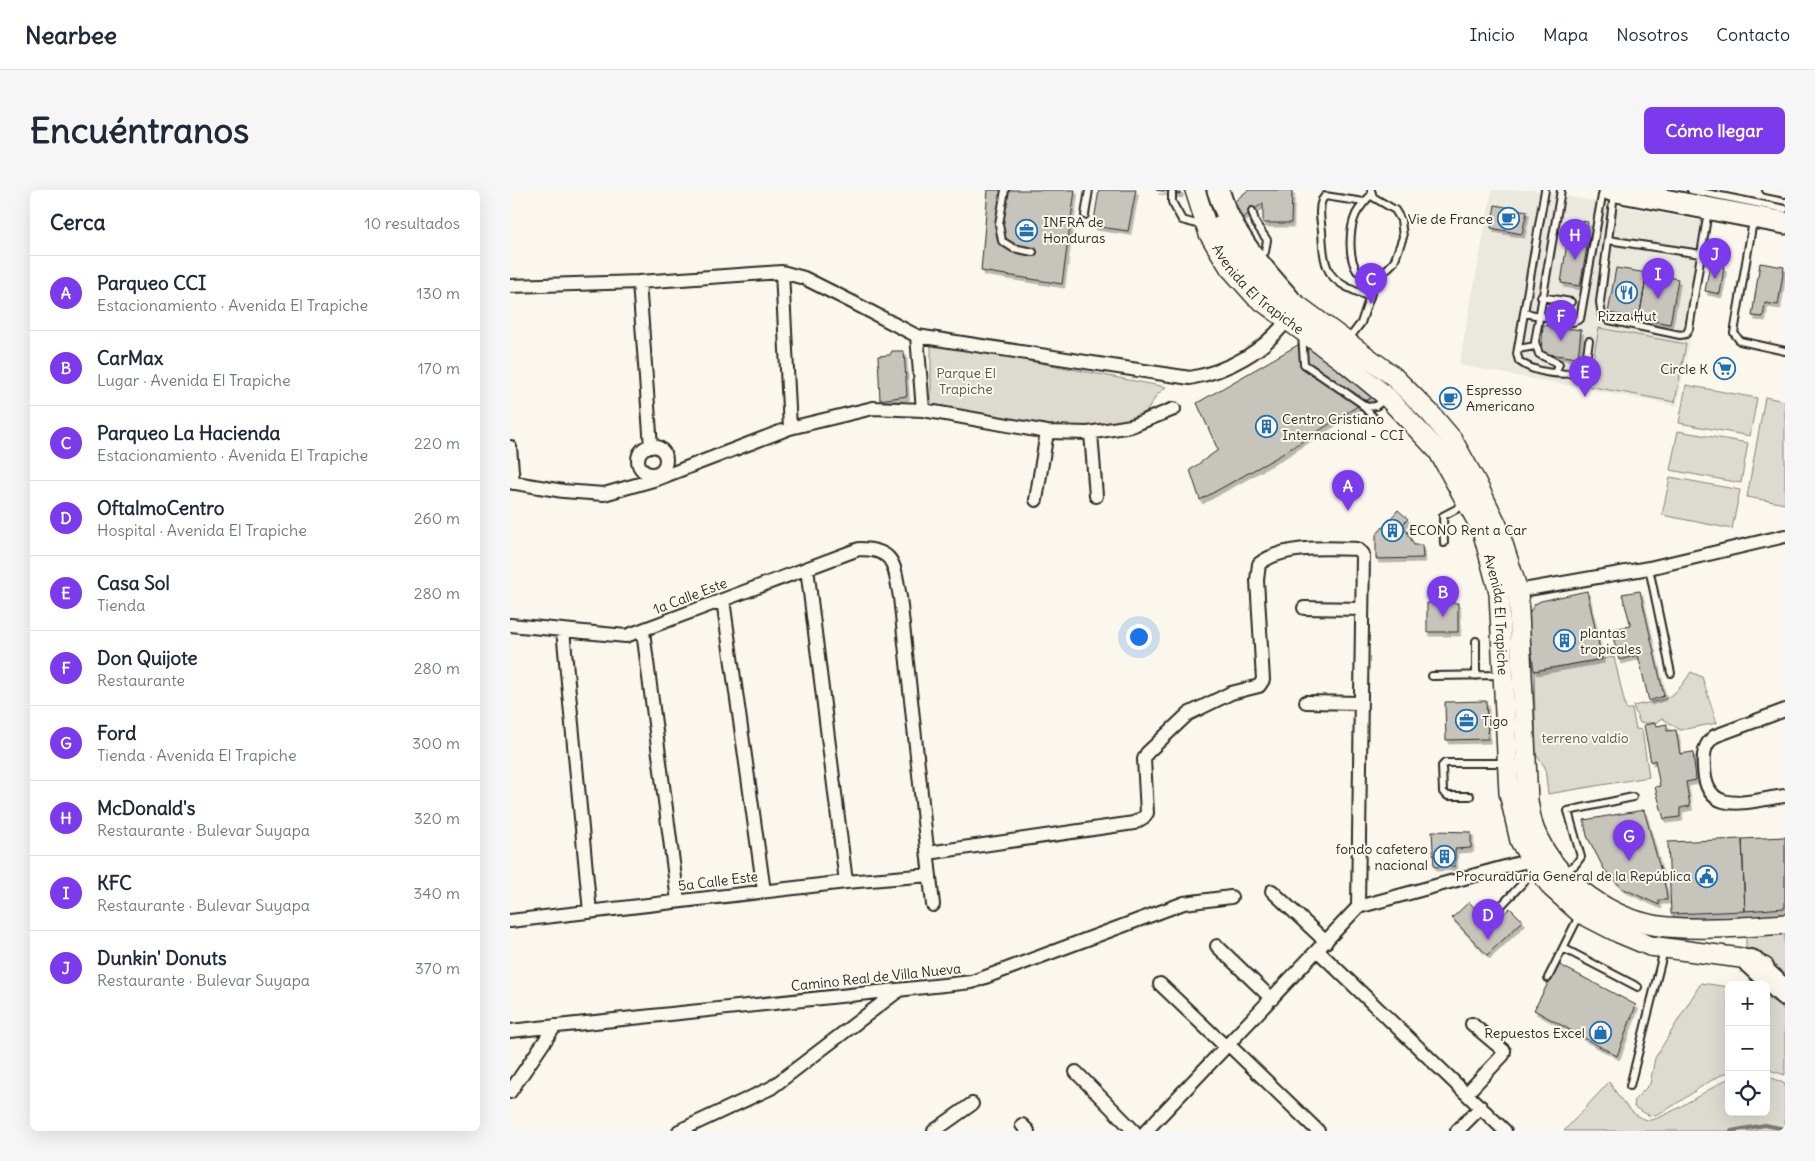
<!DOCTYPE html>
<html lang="es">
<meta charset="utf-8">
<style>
:root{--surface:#fff;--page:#f6f6f7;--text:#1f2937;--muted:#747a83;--line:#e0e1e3;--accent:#7c3aed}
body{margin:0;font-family:Delius,sans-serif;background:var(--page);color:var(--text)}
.controls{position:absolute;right:15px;bottom:15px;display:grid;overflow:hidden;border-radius:8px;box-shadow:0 5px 20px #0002}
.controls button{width:45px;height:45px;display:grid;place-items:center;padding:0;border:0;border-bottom:1px solid var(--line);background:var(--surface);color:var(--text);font:25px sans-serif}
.you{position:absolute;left:628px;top:446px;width:18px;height:18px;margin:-12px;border:4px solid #fff;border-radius:50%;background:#1a73e8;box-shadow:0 0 0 8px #1a73e833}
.badge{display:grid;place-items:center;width:32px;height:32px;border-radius:50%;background:var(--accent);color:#fff;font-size:16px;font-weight:700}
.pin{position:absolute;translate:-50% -41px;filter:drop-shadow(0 1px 2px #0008)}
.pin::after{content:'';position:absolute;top:26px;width:18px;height:15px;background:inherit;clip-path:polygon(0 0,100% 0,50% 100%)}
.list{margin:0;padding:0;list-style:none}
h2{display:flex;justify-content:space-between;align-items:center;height:65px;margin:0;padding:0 20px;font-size:21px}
h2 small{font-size:16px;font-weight:400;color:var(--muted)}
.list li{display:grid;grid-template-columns:32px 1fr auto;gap:15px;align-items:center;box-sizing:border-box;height:75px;padding:0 20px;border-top:1px solid var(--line)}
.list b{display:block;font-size:19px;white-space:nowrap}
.list p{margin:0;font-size:16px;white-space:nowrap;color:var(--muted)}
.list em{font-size:16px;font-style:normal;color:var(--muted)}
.icon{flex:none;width:28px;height:28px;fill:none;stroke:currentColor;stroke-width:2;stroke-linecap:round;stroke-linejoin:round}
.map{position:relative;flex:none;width:1275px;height:941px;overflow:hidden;border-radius:8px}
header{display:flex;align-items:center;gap:30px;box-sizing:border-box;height:70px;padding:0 25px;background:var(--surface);border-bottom:1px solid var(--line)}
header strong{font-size:24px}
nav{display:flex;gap:28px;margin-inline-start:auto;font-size:18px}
.intro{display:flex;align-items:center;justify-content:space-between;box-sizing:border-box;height:120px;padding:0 30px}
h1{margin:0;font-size:35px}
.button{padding:12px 22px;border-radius:8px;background:var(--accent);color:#fff;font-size:18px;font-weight:700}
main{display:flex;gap:30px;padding:0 30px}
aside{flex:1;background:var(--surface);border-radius:8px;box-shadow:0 5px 20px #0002}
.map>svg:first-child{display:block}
.built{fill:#ebe8de}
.green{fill:#dddad0;stroke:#84827e}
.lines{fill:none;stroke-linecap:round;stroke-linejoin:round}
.stream{stroke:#7b7a75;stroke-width:4}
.building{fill:#c7c4bc;stroke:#2b2b2b;filter:url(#shadow)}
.lane-casing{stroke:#2b2b2b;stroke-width:10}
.street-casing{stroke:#2b2b2b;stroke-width:16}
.secondary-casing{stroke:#2b2b2b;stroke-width:22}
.primary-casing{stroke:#2b2b2b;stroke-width:25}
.highway-casing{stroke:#2b2b2b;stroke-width:28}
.lane{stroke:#fbf7ec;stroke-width:6}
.street{stroke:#fbf7ec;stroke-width:12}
.secondary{stroke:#fbf7ec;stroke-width:19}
.primary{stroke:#fbf7ec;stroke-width:21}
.highway{stroke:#fbf7ec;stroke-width:24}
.labels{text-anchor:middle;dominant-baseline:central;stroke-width:4;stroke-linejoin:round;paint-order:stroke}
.poi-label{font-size:14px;fill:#2b2b2b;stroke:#fbf7ec;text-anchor:start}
.street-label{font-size:14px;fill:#2b2b2b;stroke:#fbf7ec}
.park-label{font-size:14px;fill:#585754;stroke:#fbf7ec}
</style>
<header>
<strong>Nearbee</strong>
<nav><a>Inicio</a><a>Mapa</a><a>Nosotros</a><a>Contacto</a></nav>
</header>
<div class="intro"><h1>Encuéntranos</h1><a class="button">Cómo llegar</a></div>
<main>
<aside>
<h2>Cerca<small>10 resultados</small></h2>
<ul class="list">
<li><span class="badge">A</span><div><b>Parqueo CCI</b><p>Estacionamiento · Avenida El Trapiche</p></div><em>130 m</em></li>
<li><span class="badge">B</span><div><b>CarMax</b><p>Lugar · Avenida El Trapiche</p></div><em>170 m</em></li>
<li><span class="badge">C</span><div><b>Parqueo La Hacienda</b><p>Estacionamiento · Avenida El Trapiche</p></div><em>220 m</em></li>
<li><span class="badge">D</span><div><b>OftalmoCentro</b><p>Hospital · Avenida El Trapiche</p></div><em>260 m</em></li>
<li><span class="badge">E</span><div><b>Casa Sol</b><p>Tienda</p></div><em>280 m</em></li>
<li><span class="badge">F</span><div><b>Don Quijote</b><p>Restaurante</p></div><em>280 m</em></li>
<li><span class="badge">G</span><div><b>Ford</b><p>Tienda · Avenida El Trapiche</p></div><em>300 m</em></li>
<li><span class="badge">H</span><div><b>McDonald's</b><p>Restaurante · Bulevar Suyapa</p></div><em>320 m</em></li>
<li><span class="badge">I</span><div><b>KFC</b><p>Restaurante · Bulevar Suyapa</p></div><em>340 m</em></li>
<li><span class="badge">J</span><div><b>Dunkin' Donuts</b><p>Restaurante · Bulevar Suyapa</p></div><em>370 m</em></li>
</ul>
</aside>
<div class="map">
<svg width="1275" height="941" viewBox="0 0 1275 941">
<defs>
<filter id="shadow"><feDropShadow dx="2.5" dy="4" stdDeviation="0" flood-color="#0004"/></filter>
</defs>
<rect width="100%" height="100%" fill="#fbf7ec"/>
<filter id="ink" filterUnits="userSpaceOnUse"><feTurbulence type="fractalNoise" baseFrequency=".02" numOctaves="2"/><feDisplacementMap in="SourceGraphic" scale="10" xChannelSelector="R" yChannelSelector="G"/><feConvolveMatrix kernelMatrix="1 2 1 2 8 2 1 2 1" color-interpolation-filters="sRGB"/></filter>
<g filter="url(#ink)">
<path class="built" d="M982,0h41l179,33 -35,183 -218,-41z"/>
<path class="green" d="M1089,138l87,16 -11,58 -87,-16z
M421,152l235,45 -9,8 -12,19 -16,6 -37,8 -31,1 -130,-23z
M1176,195l71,13 -7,38 -71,-13z
M1255,207l20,4v103l-38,-7z
M1168,241l70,12 -7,40 -71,-13z
M1160,287l70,13 -8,39 -70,-14z
M1104,467l12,52h6l4,20 6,1 7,47 -101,17 -3,-27 -9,-12 -2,-84z
M1181,482l11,5 15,46 -37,7 -18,-12 -7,5h-15l-7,-17c32,-7 39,-4 58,-34z
M1275,739v46l-39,-18v-25z
M1191,793l28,4v85c-25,8 -58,41 -79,44l-16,-9 1,-8 15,-15 5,-26z
M1256,808l14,6 5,8v63l-19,-6z
M1256,885l19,9v47h-221l45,-49c9,13 21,34 38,38 12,3 66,-34 82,-42v34h37z"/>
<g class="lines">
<path class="stream" d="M1221,941l34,-6 20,4"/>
</g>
<path class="building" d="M478,0h87l-13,94 -81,-13z
M589,0h37l-8,41 -35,-5z
M646,0h25l-1,4z
M738,0h44l-1,33h-28v-20l-23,17 -6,-18z
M985,15l32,6 -5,23 -31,-6z
M1057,29l21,3 -3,14h4l-9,50 -19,-3 7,-47h-4z
M1250,73l24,4 -6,38 -13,-2 -2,14 -11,-1z
M1200,74l14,3 -4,27 -15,-3z
M1106,78l31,5 -8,45 -31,-5z
M1137,83l31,6 -8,45 -31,-6z
M1033,135l38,5 -3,28 -37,-5z
M793,152l69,55 -93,59 -79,44 -10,-30 28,-20 -21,-47z
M382,161h12l3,45 -27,4 -2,-44 12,-1z
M888,320l10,9 -5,5 11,21h8l1,13 -47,1v-24z
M1077,401l15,68 -68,12 -6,-47 1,-11 6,-9 6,-3z
M1130,401l24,105 -15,5 -11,-46 -19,5 -8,-31 20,-3 -9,-32z
M917,413h31v29h-31z
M976,511l2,38 -42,1 -1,-38z
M1145,533l2,3 10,-2v7l9,-1 4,24 13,-2 3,28 -10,2 4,24 -10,2v9l-16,2 -9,-32 5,-1 -5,-26 -4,2 -7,-37z
M1134,620l22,80 1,10h-8v5l-37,-17 -18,-19 -17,-33 -3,-16z
M922,641l39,1v16l-16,1v17l-21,1z
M1275,647v71l-40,3 -3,-72z
M1232,649l3,72 -74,3 -3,-72z
M959,712l22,23 19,-17 13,13 -36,34 -35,-37z
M1048,774l78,41 -19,51 -83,-46z"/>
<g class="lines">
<defs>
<path id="lane" d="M495,0l-6,34 3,17 11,7 20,4
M1035,0l-28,164 2,7c15,12 40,14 59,12l8,-13 3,-19
M1181,0l94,19
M1256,0l19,4
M662,3v9l10,18 22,6
M1104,4l-14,108 2,14 7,4 71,15 6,-1 3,-5 19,-118
M861,5c-5,5 -11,12 -15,19 -7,15 -8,43 1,57l18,10
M854,12l-39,-6 -3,4c-4,10 -1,22 0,31 2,45 7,50 48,66
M742,21l4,13 11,16 -2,12 -6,5
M575,25l4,-25
M1243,31l-19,112 6,8 45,10
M1098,50l93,14
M1031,107l30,5
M1014,123l49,9 7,-3 23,-129
M792,144l2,30 63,43 9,-1 9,-7
M838,150l13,-17 14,-42 19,-19 9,-25 -2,-17 -6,-10 -22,-13 -2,-7
M1008,159l17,-3
M1045,183l4,-9 -20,-10 -4,-12 26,-152
M853,216l11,12
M934,353l-1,-27 23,-12
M1139,378l22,105
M966,451v35
M922,486l69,-1
M960,606h-22l-5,-4 -1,-26 3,-3h61
M1055,681l10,-6 6,-8 -13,-46 65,-14
M989,718l37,-39
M1055,759l73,38
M1038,788l32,-64
M1120,896l34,-136"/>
<path id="street" d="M272,82l8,156
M129,92l12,165
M0,96l129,-4 143,-10 22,6 48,24 65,34 273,42c39,-7 74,-27 98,-59
M407,146l6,74
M581,243l5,63
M128 270a14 14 0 1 1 28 0a14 14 0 1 1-28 0Z
M0,257l3,36
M0,292l53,9 41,3 53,-15 133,-51 83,-20 50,2 124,22 41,1 43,-7 43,-17
M526,310l11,-68
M297,378l39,314
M1001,402l138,-24 136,-32
M213,410l41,291
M794,418l58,1
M0,435l116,11 233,-87c37,0 35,17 41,48l33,308
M53,440l27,282
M133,441l35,270
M796,512l55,1
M1275,520l-70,26c-11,8 -12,18 -11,31 1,52 45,33 81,29
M418,663l206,-30 10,-6 3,-4 -3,-54 3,-6 41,-39 43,-21 28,-7 4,-6 -6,-100 2,-16c23,-19 70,-16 98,-15l6,5 -5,353
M762,701l54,51
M0,731l336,-39 84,-7
M707,756l55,53
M808,761l187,180
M650,794l66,63
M0,841l462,-49 212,-79 47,-6
M719,855l89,86
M566,882l58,59
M0,902l45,-66
M957,903l36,-38 1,-4 -32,-27
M512,935l6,6
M169,941l92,-43 127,-97
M424,941l38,-27
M636,941l212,-224 180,-49
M947,941l24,-24"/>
<g id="secondary">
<path id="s1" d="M685,0l14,44 21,34 25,28 92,68 40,33 51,54 44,79 17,63 10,200 11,48 11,19 21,28 28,25 39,20 31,13 91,12 23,9"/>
<path d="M709,36l9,15 26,32 139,103 37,37 22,26 24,43 21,43 21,66 10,210c2,10 3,21 7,30 21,51 78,91 132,96 39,3 79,0 118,-3"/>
</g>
<path id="primary" d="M708,0c13,44 41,75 71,109
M1101,0l174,33"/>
<path id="highway" d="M1241,772l34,31"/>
</defs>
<use href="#lane" class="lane-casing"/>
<use href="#street" class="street-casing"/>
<use href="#secondary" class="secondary-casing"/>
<use href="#primary" class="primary-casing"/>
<use href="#highway" class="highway-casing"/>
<use href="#lane" class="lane"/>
<use href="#street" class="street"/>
<use href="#secondary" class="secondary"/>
<use href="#primary" class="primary"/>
<use href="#highway" class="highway"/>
</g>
</g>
<defs>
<symbol id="cafe-ring" viewBox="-11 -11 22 22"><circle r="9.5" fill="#fbf7ec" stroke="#1f6fb2" stroke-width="1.5"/><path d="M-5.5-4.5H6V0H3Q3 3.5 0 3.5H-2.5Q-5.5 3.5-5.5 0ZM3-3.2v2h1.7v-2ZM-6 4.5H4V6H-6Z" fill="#1f6fb2"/></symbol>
<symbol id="office-ring" viewBox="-11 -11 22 22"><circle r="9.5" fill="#fbf7ec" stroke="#1f6fb2" stroke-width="1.5"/><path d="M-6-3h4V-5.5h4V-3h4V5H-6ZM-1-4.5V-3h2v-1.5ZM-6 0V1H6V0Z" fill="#1f6fb2"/></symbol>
<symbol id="restaurant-ring" viewBox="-11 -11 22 22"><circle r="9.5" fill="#fbf7ec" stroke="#1f6fb2" stroke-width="1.5"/><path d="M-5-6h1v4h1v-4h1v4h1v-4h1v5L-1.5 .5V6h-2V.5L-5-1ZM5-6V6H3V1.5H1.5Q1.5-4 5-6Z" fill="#1f6fb2"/></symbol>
<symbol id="supermarket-ring" viewBox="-11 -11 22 22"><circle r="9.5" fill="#fbf7ec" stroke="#1f6fb2" stroke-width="1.5"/><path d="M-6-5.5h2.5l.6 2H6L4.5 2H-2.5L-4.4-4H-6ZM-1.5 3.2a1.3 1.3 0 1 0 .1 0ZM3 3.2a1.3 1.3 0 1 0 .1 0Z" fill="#1f6fb2"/></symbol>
<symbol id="building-ring" viewBox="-11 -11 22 22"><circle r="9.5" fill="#fbf7ec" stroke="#1f6fb2" stroke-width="1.5"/><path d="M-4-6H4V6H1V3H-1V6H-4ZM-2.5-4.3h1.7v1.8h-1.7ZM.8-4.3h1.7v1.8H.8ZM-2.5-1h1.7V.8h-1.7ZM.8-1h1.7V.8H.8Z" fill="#1f6fb2"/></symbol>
<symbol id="civic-ring" viewBox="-11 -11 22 22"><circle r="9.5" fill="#fbf7ec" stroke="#1f6fb2" stroke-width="1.5"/><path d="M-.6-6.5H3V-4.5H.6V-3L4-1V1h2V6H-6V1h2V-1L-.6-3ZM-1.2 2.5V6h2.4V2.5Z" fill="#1f6fb2"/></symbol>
<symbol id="shop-ring" viewBox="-11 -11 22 22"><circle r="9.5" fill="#fbf7ec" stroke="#1f6fb2" stroke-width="1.5"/><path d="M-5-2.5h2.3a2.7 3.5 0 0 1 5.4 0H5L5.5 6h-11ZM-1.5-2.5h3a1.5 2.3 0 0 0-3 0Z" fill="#1f6fb2"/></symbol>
</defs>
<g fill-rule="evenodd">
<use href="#cafe-ring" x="986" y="16" width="25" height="25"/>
<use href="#office-ring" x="504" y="28" width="25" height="25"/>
<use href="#restaurant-ring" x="1104" y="90" width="25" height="25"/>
<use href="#supermarket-ring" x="1202" y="166" width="25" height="25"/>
<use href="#cafe-ring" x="928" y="196" width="25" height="25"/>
<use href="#building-ring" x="744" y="224" width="25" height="25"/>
<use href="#building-ring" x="870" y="328" width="25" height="25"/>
<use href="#building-ring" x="1042" y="438" width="25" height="25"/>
<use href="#office-ring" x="944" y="518" width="25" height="25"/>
<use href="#building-ring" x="922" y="654" width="25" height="25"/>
<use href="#civic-ring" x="1184" y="674" width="25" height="25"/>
<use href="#shop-ring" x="1078" y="830" width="25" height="25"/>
</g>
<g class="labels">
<g class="poi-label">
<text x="983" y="29" text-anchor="end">Vie de France</text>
<text x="533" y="32">INFRA de<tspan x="533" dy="16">Honduras</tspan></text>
<text x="1117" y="126" text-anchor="middle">Pizza Hut</text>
<text x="1198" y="179" text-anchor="end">Circle K</text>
<text x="956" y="200">Espresso<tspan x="956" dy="16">Americano</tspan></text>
<text x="772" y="229">Centro Cristiano<tspan x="772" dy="16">Internacional - CCI</tspan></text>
<text x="899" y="340">ECONO Rent a Car</text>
<text x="1070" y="443">plantas<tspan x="1070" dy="16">tropicales</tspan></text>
<text x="972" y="531">Tigo</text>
<text x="918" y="659" text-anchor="end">fondo cafetero<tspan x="918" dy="16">nacional</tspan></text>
<text x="1181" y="686" text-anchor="end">Procuraduría General de la República</text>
<text x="1075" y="843" text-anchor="end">Repuestos Excel</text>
</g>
<g class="street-label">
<text stroke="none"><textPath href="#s1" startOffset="121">Avenida El Trapiche</textPath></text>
<text transform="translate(180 406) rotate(-21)">1a Calle Este</text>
<text stroke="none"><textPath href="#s1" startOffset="541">Avenida El Trapiche</textPath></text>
<text transform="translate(208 691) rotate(-7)">5a Calle Este</text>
<text transform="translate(366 787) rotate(-6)">Camino Real de Villa Nueva</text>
</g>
<g class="park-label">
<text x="456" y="183">Parque El<tspan x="456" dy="16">Trapiche</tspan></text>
<text x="1075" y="548">terreno valdío</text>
</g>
</g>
</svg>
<div class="controls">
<button>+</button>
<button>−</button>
<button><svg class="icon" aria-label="locate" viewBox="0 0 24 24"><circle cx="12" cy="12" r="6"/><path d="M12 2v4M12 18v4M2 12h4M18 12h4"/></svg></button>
</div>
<div class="you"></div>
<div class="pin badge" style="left:838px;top:321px">A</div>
<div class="pin badge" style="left:933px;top:427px">B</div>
<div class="pin badge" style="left:861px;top:114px">C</div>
<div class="pin badge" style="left:978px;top:750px">D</div>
<div class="pin badge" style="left:1075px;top:207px">E</div>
<div class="pin badge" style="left:1051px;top:151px">F</div>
<div class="pin badge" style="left:1119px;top:671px">G</div>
<div class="pin badge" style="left:1065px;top:70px">H</div>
<div class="pin badge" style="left:1148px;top:109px">I</div>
<div class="pin badge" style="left:1205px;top:89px">J</div>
</div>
</main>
